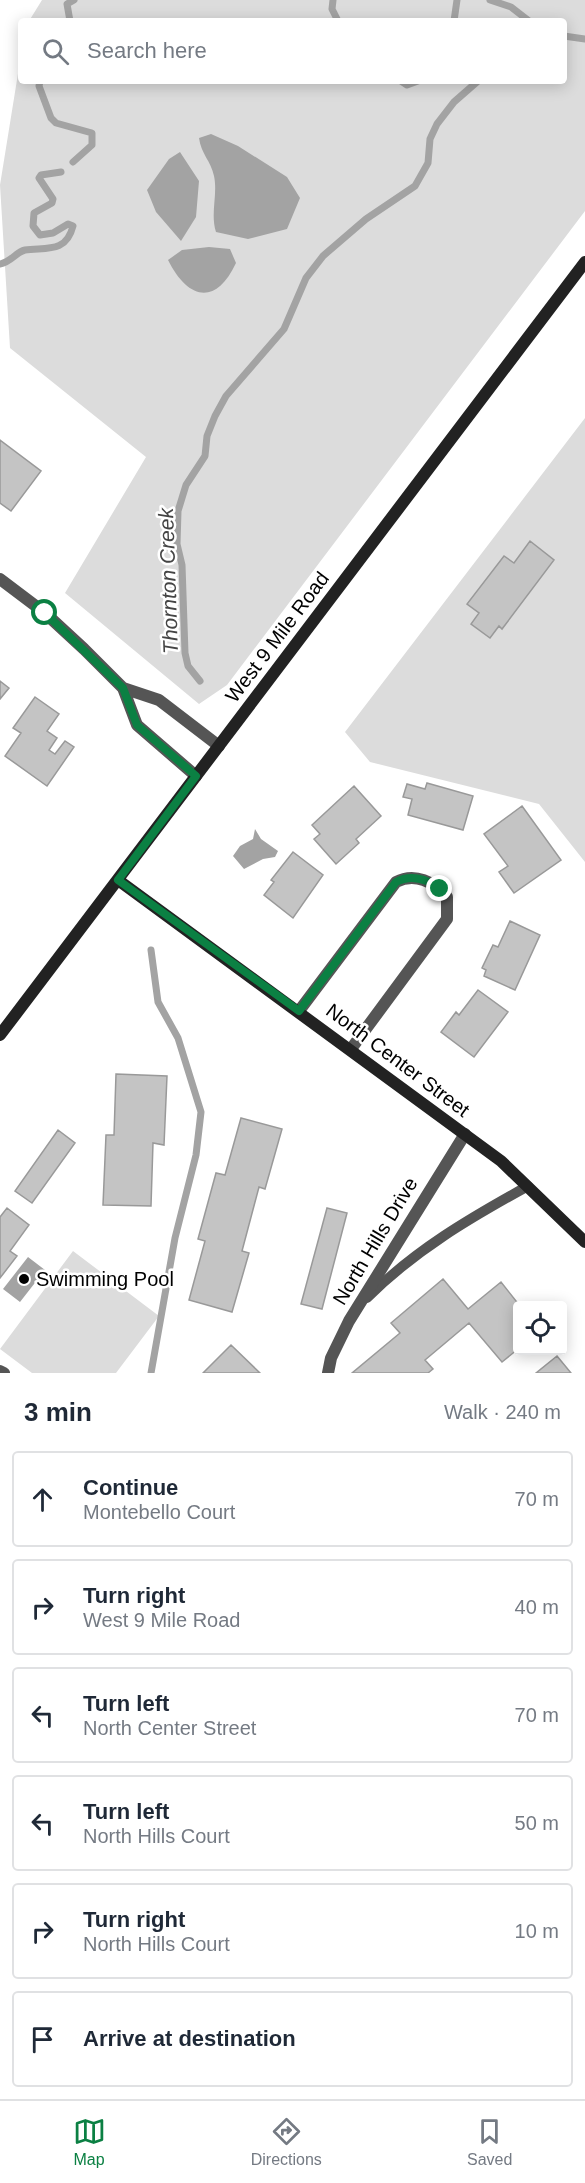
<!DOCTYPE html>
<meta charset="utf-8">
<style>
:root{--surface:#fff;--page:#f2f2f3;--text:#1f2937;--muted:#747a83;--line:#e0e1e3;--accent:#0b8043}
body{margin:0;font-family:Helvetica,sans-serif;background:var(--page);color:var(--text)}
.controls{position:absolute;right:18px;bottom:18px;display:grid;overflow:hidden;border-radius:6px;box-shadow:0 3px 15px #0003}
.controls button{width:54px;height:54px;display:grid;place-items:center;padding:0;border:0;border-bottom:2px solid var(--line);background:var(--surface);color:var(--text);font:30px sans-serif}
.stop{position:absolute;width:18px;height:18px;margin:-14px;border:4px solid #0b8043;border-radius:50%;background:#fff}
.stop.end{background:#0b8043;border-color:#fff;box-shadow:0 2px 6px #0008}
.list{margin:0;padding:0;list-style:none}
h2{display:flex;justify-content:space-between;align-items:center;height:78px;margin:0;padding:0 24px;font-size:26px}
h2 small{font-size:20px;font-weight:400;color:var(--muted)}
.list li{display:grid;grid-template-columns:39px 1fr auto;gap:18px;align-items:center;box-sizing:border-box;height:96px;margin:0 12px 12px;padding:0 12px;border:2px solid var(--line);border-radius:6px}
.list b{display:block;font-size:22px;white-space:nowrap}
.list p{margin:0;font-size:20px;white-space:nowrap;color:var(--muted)}
.list em{font-size:20px;font-style:normal;color:var(--muted)}
.icon{flex:none;width:33px;height:33px;fill:none;stroke:currentColor;stroke-width:2;stroke-linecap:round;stroke-linejoin:round}
.map{position:relative;flex:none;width:585px;height:1373px;overflow:hidden}
.search{position:absolute;background:var(--surface);box-shadow:0 3px 15px #0003;left:18px;right:18px;top:18px;height:66px;display:flex;align-items:center;gap:15px;box-sizing:border-box;padding:0 21px;border-radius:6px;color:var(--muted);font-size:22px}
.sheet{height:726px;background:var(--surface)}
nav{display:flex;justify-content:space-around;align-items:center;box-sizing:border-box;height:84px;border-top:2px solid var(--line);background:var(--surface);font-size:16px;color:var(--muted)}
nav a{display:grid;justify-items:center;gap:3px}
nav .on{color:var(--accent)}
.map>svg:first-child{display:block}
.green{fill:#dcdcdc}
.water{fill:#a3a3a3}
.lines{fill:none;stroke-linecap:round;stroke-linejoin:round}
.stream{stroke:#a3a3a3;stroke-width:7}
.building{fill:#c4c4c4;stroke:#999;stroke-width:1.5}
.lane{stroke:#555;stroke-width:10}
.street{stroke:#555;stroke-width:12}
.secondary{stroke:#222;stroke-width:12}
.route{stroke:#0b8043;stroke-width:8}
.poi-dot{fill:#000;stroke:#fff;stroke-width:2}
.labels{text-anchor:middle;dominant-baseline:central;stroke-width:5;stroke-linejoin:round;paint-order:stroke}
.street-label{font-size:20px;fill:#000;stroke:#fff}
.poi-label{font-size:20px;fill:#000;stroke:#fff;text-anchor:start}
.water-label{font-size:21px;font-style:italic;fill:#444;stroke:#fff}
</style>
<div class="map">
<svg width="585" height="1373" viewBox="0 0 585 1373">
<rect width="100%" height="100%" fill="#fff"/>
<path class="green" d="M42,0h543v211l-358,474 -28,19 -134,-111 81,-136 -136,-109 -10,-163 21,-130v26h543v-60h-535z
M585,418v444l-46,-58 -169,-42 -25,-30z
M73,1251l86,65 -43,57h-84l-32,-24z"/>
<path class="water" d="M211,134l27,12 49,31 13,21 -13,31 -39,10 -32,-7c-6,-19 2,-37 -2,-56 -3,-15 -13,-22 -15,-38z
M180,152l19,29 -3,36 -15,24 -25,-29 -9,-22 22,-31z
M209,247l21,2 6,14c-20,43 -48,37 -68,-3l14,-10z
M255,829l6,10 17,12 -3,6 -12,2 -19,10 -11,-13 7,-10 13,-7z
M28,1257l17,13 -25,32 -17,-13z"/>
<g class="lines">
<path class="stream" d="M333,0l-1,9 6,12
M490,0l21,7 18,14
M70,21l-3,-17 7,-4
M454,21l3,-21
M564,36l21,3
M40,81l-1,5 12,32 5,5 36,10v12l-19,17
M401,81l6,4 11,-4
M0,264c11,-2 16,-12 25,-14 20,-3 41,4 48,-24l-5,-2 -15,9 -13,2 -7,-9 1,-13 18,-10 1,-4 -14,-21 2,-3 20,-3
M200,681l-12,-15 -3,-13 -3,-88 -5,-21 1,-33 8,-26 19,-29 2,-20 8,-20 11,-20 58,-67 22,-51 17,-22 43,-37 49,-33 13,-23 2,-24 7,-15 17,-22 24,-21
M151,1373l24,-135 21,-83 5,-43 -23,-74 -20,-36 -7,-52"/>
</g>
<path class="building" d="M0,440l41,31 -30,40 -11,-8z
M530,541l24,19 -52,69 -3,-3 -9,12 -19,-14 8,-11 -12,-9 37,-48 10,7z
M0,681l9,7 -9,11z
M35,697l24,17 -12,17 10,7 -8,12 6,4 10,-13 9,6 -27,39 -42,-30 16,-23 -8,-5z
M427,783l46,13 -10,34 -55,-15 4,-16 -9,-2 4,-13 18,5z
M354,786l27,30 -25,23 3,4 -23,21 -22,-25 6,-5 -8,-9z
M522,806l39,54 -47,33 -15,-21 9,-6 -24,-32z
M293,852l30,23 -30,43 -29,-23 10,-13 -3,-2z
M510,921l30,14 -25,55 -31,-14 2,-6 -4,-2 11,-23 5,2z
M478,990l30,22 -34,45 -33,-25 15,-20 3,3z
M116,1074l51,2 -3,69 -11,-2 -2,63 -48,-1 3,-70h8z
M241,1118l41,11 -17,60 -6,-2 -17,64 7,2 -17,59 -43,-12 16,-59 -7,-2 18,-66 9,2z
M58,1130l17,13 -43,60 -17,-12z
M7,1208l22,17 -19,26 7,5 -17,22v-61z
M327,1208l20,5 -25,96 -21,-5z
M443,1279l25,30 33,-27 19,24h-2v43l-16,13 -33,-39 -44,37 8,9 -5,4h-76l48,-40 -9,-10z
M231,1345l29,28h-57z
M557,1356l14,17h-35z"/>
<g class="lines">
<path class="lane" d="M367,1298c48,-48 103,-80 161,-112"/>
<path class="street" d="M0,579l45,34 39,36 39,39 14,37 59,51
M123,688l36,12 60,46
M299,1011l97,-129c19,-10 38,0 51,15v22l-96,130
M0,1371l4,2
M328,1373l3,-15 18,-37 116,-187"/>
<path class="secondary" d="M118,880l383,281 84,81
M0,1035l585,-773"/>
</g>
<g class="lines">
<path class="route" d="M45,613l78,75 14,37 59,51 -78,104 181,131 97,-129c15,-8 31,-3 44,7"/>
</g>
<circle class="poi-dot" cx="24" cy="1279" r="6"/>
<g class="labels">
<g class="street-label">
<text transform="translate(277 637) rotate(-53)">West 9 Mile Road</text>
<text transform="translate(398 1060) rotate(37)">North Center Street</text>
<text transform="translate(375 1241) rotate(-59)">North Hills Drive</text>
</g>
<g class="poi-label">
<text x="36" y="1279">Swimming Pool</text>
</g>
<g class="water-label">
<text transform="translate(168 581) rotate(-92)">Thornton Creek</text>
</g>
</g>
</svg>
<div class="controls">
<button><svg class="icon" aria-label="locate" viewBox="0 0 24 24"><circle cx="12" cy="12" r="6"/><path d="M12 2v4M12 18v4M2 12h4M18 12h4"/></svg></button>
</div>
<div class="stop" style="left:45px;top:613px"></div>
<div class="stop end" style="left:440px;top:889px"></div>
<div class="search"><svg class="icon" aria-label="search" viewBox="0 0 24 24"><circle cx="10" cy="10" r="6"/><path d="M15 15l6 6"/></svg>Search here</div>
</div>
<section class="sheet">
<h2>3 min<small>Walk · 240 m</small></h2>
<ul class="list">
<li><svg class="icon" aria-label="ahead" viewBox="0 0 24 24"><path d="M12 20V5M6 11l6-6 6 6"/></svg><div><b>Continue</b><p>Montebello Court</p></div><em>70 m</em></li>
<li><svg class="icon" aria-label="right" viewBox="0 0 24 24"><path d="M7 20v-9h11M14 6l5 5-5 5"/></svg><div><b>Turn right</b><p>West 9 Mile Road</p></div><em>40 m</em></li>
<li><svg class="icon" aria-label="left" viewBox="0 0 24 24"><path d="M17 20v-9H6M10 6l-5 5 5 5"/></svg><div><b>Turn left</b><p>North Center Street</p></div><em>70 m</em></li>
<li><svg class="icon" aria-label="left" viewBox="0 0 24 24"><path d="M17 20v-9H6M10 6l-5 5 5 5"/></svg><div><b>Turn left</b><p>North Hills Court</p></div><em>50 m</em></li>
<li><svg class="icon" aria-label="right" viewBox="0 0 24 24"><path d="M7 20v-9h11M14 6l5 5-5 5"/></svg><div><b>Turn right</b><p>North Hills Court</p></div><em>10 m</em></li>
<li><svg class="icon" aria-label="arrive" viewBox="0 0 24 24"><path d="M6 21V4h12l-3 4 3 4H6"/></svg><div><b>Arrive at destination</b></div></li>
</ul>
</section>
<nav>
<a class="on"><svg class="icon" aria-label="map" viewBox="0 0 24 24"><path d="M3 6l6-2 6 2 6-2v14l-6 2-6-2-6 2zM9 4v14M15 6v14"/></svg>Map</a>
<a><svg class="icon" aria-label="directions" viewBox="0 0 24 24"><path d="M12 3l9 9-9 9-9-9zM9 14v-3h6M13 9l2 2-2 2"/></svg>Directions</a>
<a><svg class="icon" aria-label="saved" viewBox="0 0 24 24"><path d="M7 4h10v16l-5-4-5 4z"/></svg>Saved</a>
</nav>
